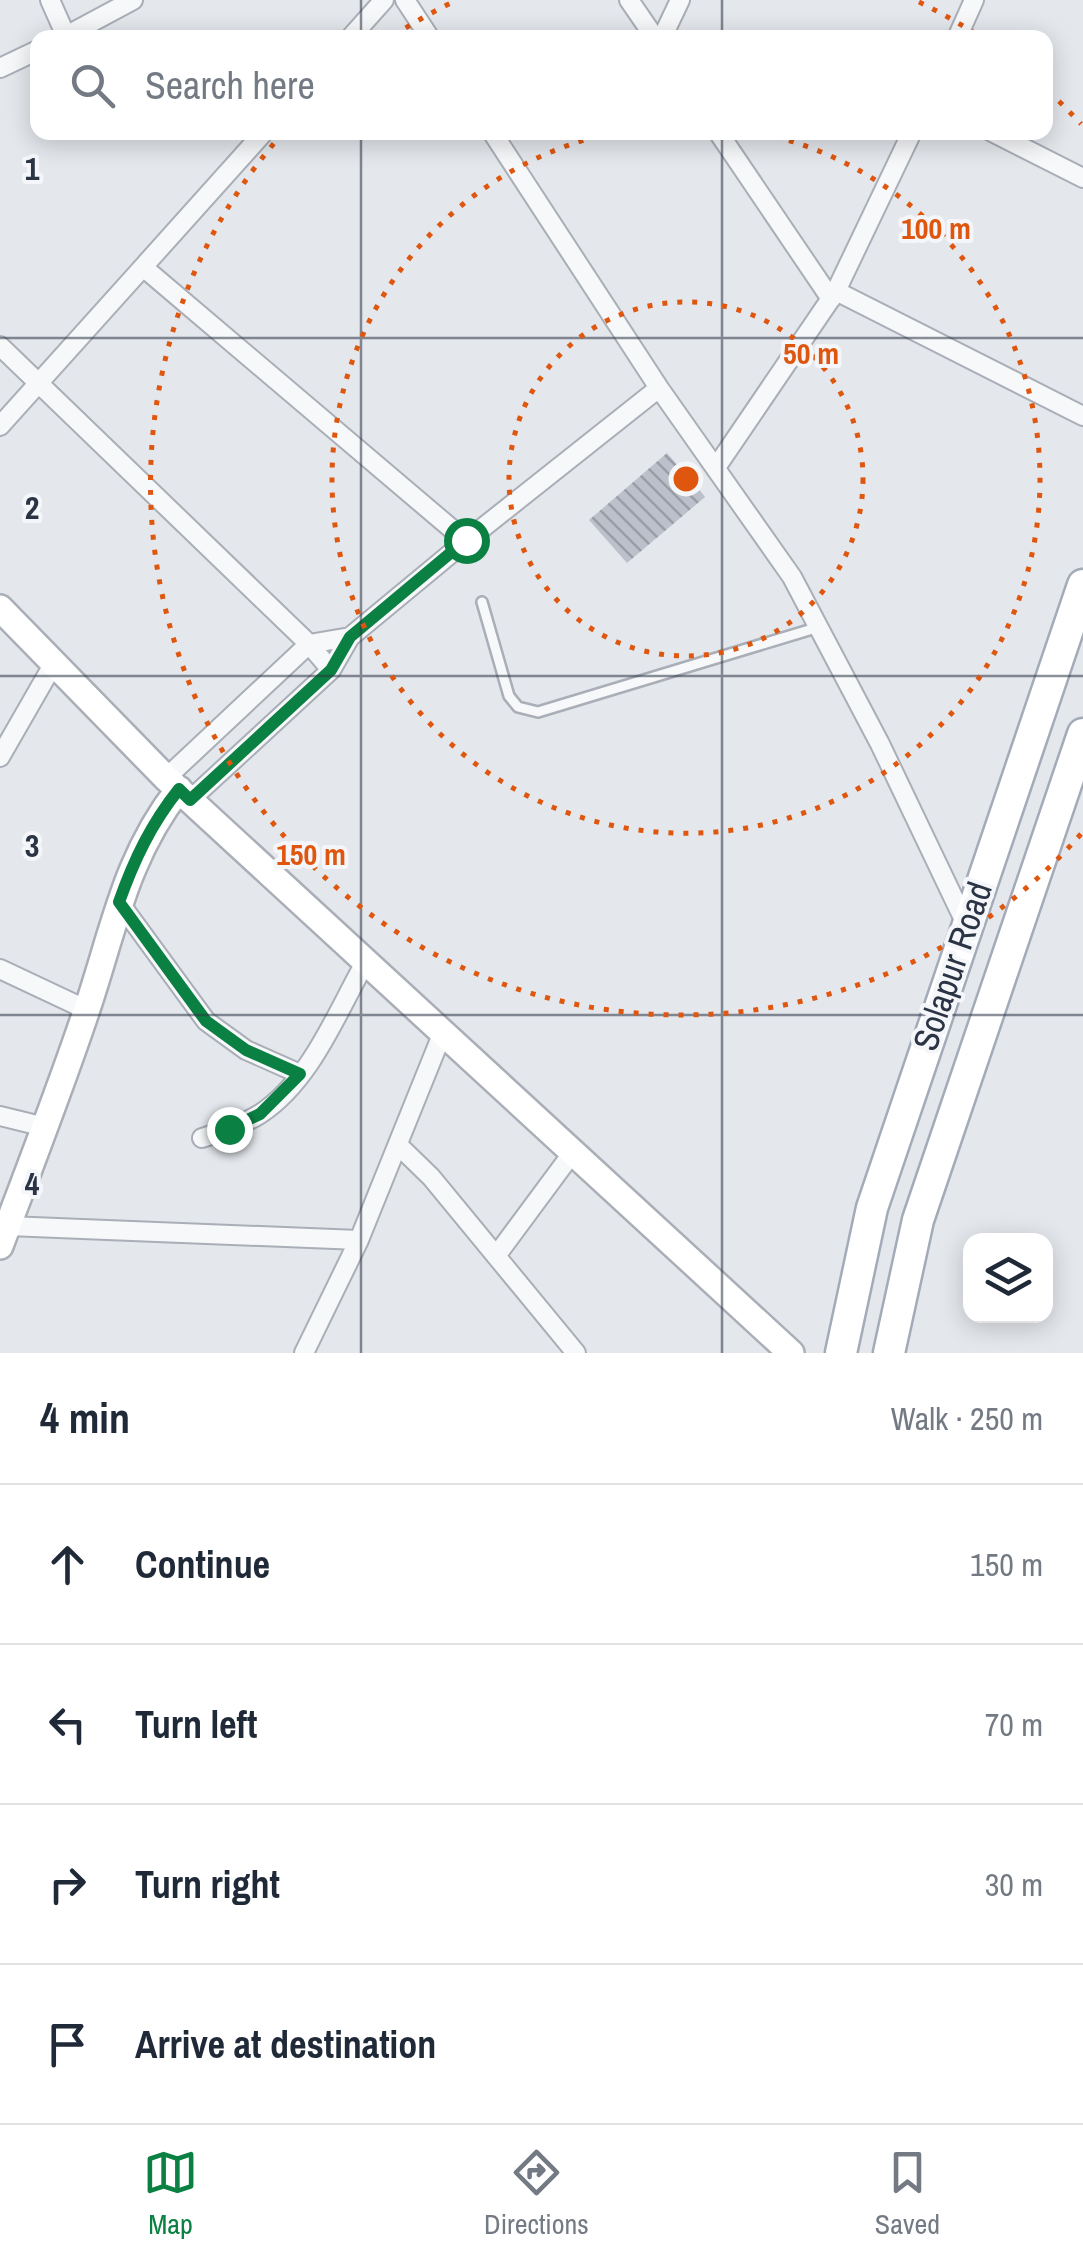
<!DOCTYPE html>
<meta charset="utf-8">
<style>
:root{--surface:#fff;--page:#f2f2f3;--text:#1f2937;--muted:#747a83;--line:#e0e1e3;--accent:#0b8043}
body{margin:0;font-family:"Archivo Narrow",sans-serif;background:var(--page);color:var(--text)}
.controls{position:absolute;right:30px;bottom:30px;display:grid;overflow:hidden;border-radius:20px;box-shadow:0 5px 25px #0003}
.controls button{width:90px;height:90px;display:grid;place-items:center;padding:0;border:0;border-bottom:2px solid var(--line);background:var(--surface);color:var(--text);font:50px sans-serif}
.stop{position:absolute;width:30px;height:30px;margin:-22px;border:8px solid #0b8043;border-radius:50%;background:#fff}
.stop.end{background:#0b8043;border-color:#fff;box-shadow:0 2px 10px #0008}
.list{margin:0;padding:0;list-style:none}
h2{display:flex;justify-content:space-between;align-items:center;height:130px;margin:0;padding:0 40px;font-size:42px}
h2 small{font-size:32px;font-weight:400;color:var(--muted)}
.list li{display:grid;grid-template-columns:65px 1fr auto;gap:30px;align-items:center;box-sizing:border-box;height:160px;padding:0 40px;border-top:2px solid var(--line)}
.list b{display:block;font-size:38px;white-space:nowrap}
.list em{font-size:32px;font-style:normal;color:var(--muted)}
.icon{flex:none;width:55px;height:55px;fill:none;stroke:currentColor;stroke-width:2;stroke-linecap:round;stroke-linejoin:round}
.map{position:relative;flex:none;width:1083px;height:1353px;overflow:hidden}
.search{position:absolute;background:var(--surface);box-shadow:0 5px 25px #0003;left:30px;right:30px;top:30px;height:110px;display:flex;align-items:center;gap:25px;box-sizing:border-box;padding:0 35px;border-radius:20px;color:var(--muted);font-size:38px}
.sheet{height:770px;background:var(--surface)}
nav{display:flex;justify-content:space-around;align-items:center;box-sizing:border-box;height:140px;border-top:2px solid var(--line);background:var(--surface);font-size:28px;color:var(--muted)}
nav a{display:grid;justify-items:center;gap:5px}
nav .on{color:var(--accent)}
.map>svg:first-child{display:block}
.building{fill:url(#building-back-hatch)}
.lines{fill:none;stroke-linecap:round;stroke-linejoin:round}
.lane-casing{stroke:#a9aeb7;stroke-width:14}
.street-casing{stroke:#a9aeb7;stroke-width:22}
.secondary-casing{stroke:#a9aeb7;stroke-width:30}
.primary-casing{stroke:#a3abb8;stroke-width:35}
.lane{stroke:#f7f8fa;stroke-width:9}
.street{stroke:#f7f8fa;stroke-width:18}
.secondary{stroke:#fff;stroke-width:25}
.primary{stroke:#fff;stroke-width:30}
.route{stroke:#0b8043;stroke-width:12}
.grid{fill:none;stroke:#2b3445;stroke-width:2.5;stroke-opacity:0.55}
.ring{fill:none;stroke:#df570f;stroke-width:5;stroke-dasharray:5 10}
.labels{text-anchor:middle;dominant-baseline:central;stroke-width:8;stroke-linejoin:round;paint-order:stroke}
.street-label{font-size:35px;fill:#2b3445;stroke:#f4f6f9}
.grid-label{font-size:32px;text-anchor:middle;font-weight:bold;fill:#2b3445;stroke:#f4f6f9;stroke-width:8;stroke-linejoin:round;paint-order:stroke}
.centre{fill:#df570f;stroke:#f4f6f9;stroke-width:5}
.ring-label{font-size:30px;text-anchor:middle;font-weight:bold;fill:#df570f;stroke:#f4f6f9;stroke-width:8;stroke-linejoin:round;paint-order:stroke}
</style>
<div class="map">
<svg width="1083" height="1353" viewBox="0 0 1083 1353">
<defs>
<pattern id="building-back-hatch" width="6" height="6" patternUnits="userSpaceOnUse" patternTransform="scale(2.5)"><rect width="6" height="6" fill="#bbc0ca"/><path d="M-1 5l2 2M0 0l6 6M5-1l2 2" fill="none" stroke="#989da6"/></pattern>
</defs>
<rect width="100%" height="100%" fill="#e4e7ec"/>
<path class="building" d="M667,453l38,44 -78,66 -38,-43z"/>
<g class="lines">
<defs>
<path id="lane" d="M482,602l27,94 9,11 20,5 281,-85"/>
<path id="street" d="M50,0l16,36 67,-36
M405,0l25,38
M629,0l26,38
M350,38l34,-38
M662,38l18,-38
M957,38l17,-38
M0,68l38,-18
M264,132l-121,135 323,274
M492,132l167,256 133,189 88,167 86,180
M718,132l113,167
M992,132l91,46
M836,291l247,125
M0,346l309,298 22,26
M0,426l143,-159
M717,466l119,-175 76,-159
M0,757l54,-94
M166,778l143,-134 41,-7
M190,800l141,-130 19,-33 116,-96 193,-153
M119,902l87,119 40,29 54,24
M0,969l87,41
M0,1116l45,11
M202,1138c20,-6 40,-13 58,-24 51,-33 77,-102 106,-153
M398,1145l33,32 145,176
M8,1226l351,14
M496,1256l77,-104
M304,1353l55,-113 84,-208"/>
<path id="secondary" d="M0,608l166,170 625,575
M0,1246c29,-77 59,-154 85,-231 28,-81 39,-156 94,-226"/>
<path id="primary" d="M841,1353l31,-145 211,-623
M889,1353l29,-133 165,-486"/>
</defs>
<use href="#lane" class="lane-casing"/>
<use href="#street" class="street-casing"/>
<use href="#secondary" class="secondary-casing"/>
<use href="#primary" class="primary-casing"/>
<use href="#lane" class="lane"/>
<use href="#street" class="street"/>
<use href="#secondary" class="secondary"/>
<use href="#primary" class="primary"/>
</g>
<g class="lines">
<path class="route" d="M229,1129l31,-15 40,-40 -54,-24 -40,-29 -87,-119c15,-42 32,-78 60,-113l11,11 141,-130 19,-33 116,-97"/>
</g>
<path class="grid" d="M361,0v38M722,0v38M361,132v1221M722,132v1221M0,338h1083M0,676h1083M0,1015h1083"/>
<g class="ring">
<circle cx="686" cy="479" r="177"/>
<path d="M760 133A354 354 0 1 1 612 133"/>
<path d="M1081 834A531 531 0 0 1 282 134M393 36A531 531 0 0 1 453 2M919 2A531 531 0 0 1 979 36M1048 91A531 531 0 0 1 1081 124"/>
</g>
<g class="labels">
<g class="street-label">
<text transform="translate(952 966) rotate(-71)">Solapur Road</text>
</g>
</g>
<g class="grid-label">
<text x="32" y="180">1</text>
<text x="32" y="519">2</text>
<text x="32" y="857">3</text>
<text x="32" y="1195">4</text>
</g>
<circle cx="686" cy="479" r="15" class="centre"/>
<g class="ring-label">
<text x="936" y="239">100 m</text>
<text x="811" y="364">50 m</text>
<text x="311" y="865">150 m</text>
</g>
</svg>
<div class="controls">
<button><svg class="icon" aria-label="layers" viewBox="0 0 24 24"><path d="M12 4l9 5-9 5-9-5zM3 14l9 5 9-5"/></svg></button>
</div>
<div class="stop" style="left:466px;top:540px"></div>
<div class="stop end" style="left:229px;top:1129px"></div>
<div class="search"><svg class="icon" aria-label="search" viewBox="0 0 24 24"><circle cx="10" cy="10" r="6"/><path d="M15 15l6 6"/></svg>Search here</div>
</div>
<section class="sheet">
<h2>4 min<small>Walk · 250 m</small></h2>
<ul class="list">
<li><svg class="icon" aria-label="ahead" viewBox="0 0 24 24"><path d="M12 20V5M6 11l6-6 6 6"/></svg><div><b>Continue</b></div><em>150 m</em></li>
<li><svg class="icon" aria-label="left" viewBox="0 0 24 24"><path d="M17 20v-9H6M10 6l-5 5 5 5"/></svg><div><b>Turn left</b></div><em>70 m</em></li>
<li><svg class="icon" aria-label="right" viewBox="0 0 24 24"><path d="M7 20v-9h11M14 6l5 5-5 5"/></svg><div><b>Turn right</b></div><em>30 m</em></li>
<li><svg class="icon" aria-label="arrive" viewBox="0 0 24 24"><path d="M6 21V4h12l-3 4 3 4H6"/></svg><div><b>Arrive at destination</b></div></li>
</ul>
</section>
<nav>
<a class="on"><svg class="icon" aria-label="map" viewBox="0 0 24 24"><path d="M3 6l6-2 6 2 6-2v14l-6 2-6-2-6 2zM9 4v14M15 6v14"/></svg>Map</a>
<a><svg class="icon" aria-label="directions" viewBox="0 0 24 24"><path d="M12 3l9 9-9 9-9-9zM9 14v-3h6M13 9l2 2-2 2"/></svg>Directions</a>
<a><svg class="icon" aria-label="saved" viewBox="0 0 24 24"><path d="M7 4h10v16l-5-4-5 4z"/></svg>Saved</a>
</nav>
